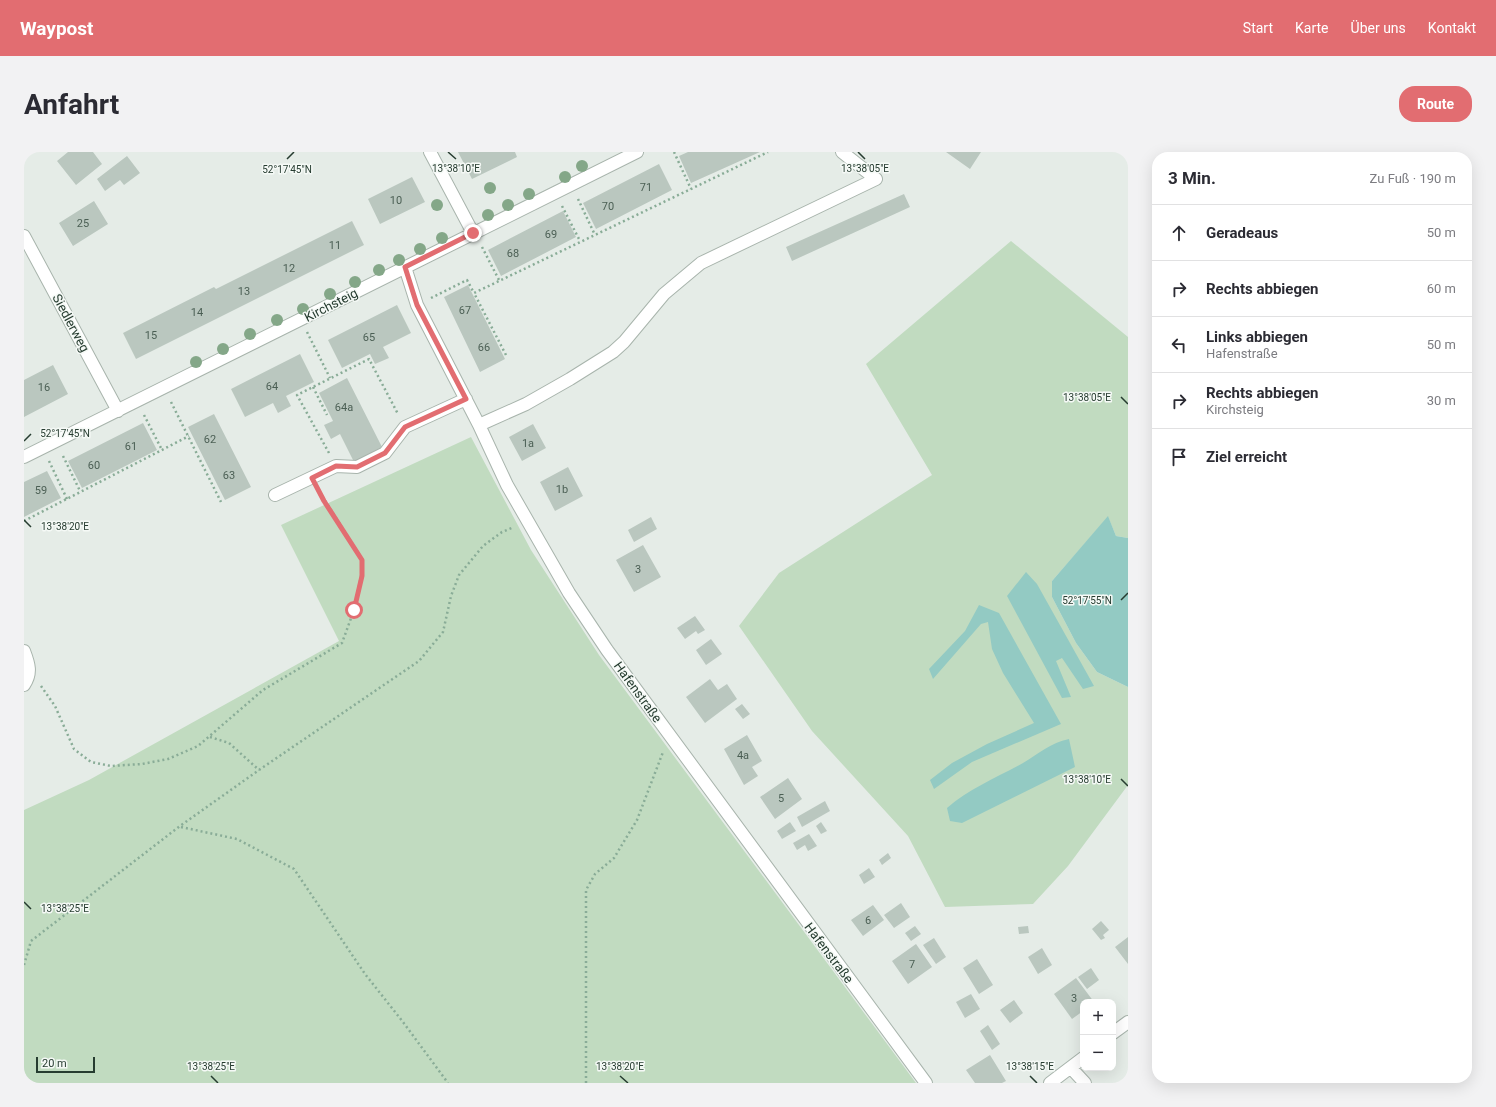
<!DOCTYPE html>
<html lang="de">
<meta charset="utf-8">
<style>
:root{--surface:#fff;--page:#f2f2f3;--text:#2b2b33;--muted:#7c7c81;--line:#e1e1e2;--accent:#e26d71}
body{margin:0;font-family:Roboto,sans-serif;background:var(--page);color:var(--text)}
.controls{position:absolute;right:12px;bottom:12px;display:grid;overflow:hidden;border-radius:8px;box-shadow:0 4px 16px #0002}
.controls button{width:36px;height:36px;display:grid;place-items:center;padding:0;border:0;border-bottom:1px solid var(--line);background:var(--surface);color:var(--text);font:20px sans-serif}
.scale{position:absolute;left:12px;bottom:10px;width:59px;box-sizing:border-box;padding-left:4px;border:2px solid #263c30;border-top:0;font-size:11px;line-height:14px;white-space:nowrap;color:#263c30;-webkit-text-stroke:3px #f5f9f6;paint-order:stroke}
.stop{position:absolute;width:12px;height:12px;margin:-9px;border:3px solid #e26d71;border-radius:50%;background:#fff}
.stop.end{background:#e26d71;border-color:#fff;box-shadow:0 1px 4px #0008}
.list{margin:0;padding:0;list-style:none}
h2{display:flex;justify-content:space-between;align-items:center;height:52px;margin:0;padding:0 16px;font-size:17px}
h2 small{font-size:13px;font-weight:400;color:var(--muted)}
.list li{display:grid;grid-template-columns:26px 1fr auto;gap:12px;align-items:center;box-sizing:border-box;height:56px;padding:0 16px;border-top:1px solid var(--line)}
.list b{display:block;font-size:15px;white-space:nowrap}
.list p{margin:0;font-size:13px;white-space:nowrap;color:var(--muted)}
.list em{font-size:13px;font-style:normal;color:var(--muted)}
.icon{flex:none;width:22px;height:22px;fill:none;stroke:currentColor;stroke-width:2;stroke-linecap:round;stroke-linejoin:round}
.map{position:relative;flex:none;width:1104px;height:931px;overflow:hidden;border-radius:16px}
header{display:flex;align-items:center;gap:24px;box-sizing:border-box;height:56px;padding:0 20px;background:var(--accent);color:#fff}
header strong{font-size:19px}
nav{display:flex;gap:22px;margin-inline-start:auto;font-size:14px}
.intro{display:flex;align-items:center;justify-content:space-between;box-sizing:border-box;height:96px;padding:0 24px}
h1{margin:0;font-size:28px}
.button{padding:10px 18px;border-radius:16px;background:var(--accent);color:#fff;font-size:14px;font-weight:700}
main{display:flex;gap:24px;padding:0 24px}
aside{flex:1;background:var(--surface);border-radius:16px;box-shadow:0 4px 16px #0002}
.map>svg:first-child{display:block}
.green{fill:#c1dbc0}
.water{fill:#93cac3}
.building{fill:#bac7bf}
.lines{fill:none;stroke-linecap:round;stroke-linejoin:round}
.minor-casing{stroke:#a8b4ac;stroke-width:14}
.path{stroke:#89ac97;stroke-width:2.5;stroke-dasharray:2 3;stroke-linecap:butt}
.minor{stroke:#fff;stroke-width:12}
.tree{fill:#84a788}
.route{stroke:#e26d71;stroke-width:5}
.ticks{fill:none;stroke:#263c30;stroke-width:1.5}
.labels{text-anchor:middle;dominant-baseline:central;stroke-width:3;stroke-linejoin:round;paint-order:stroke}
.number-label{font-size:11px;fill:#4b5f54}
.street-label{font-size:13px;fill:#263c30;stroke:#f5f9f6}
.ticks-label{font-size:10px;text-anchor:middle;fill:#263c30;stroke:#f5f9f6;stroke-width:3;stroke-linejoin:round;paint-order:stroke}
</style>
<header>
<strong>Waypost</strong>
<nav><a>Start</a><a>Karte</a><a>Über uns</a><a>Kontakt</a></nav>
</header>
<div class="intro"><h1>Anfahrt</h1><a class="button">Route</a></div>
<main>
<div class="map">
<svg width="1104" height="931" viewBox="0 0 1104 931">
<rect width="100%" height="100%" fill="#e5ece7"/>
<path class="green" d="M987,89l117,96v201l-12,-2 -8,-19 -56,64v16l24,46 21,29 31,15v98l-60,81 -35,38 -88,3 -37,-71 -96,-105 -73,-105 40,-53 153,-98 -66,-111z
M447,285l60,113 68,105 317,428h-892v-273l65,-30 250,-139 -58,-116z"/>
<path class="water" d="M1084,364l8,20 12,2v149l-31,-15 -21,-29 -24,-46v-16z
M1002,420l11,12 57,102 -11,3 -21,-31 -6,3 15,36 -9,1 -55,-102z
M955,453l20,8 62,111 -89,38 -38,27 -4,-9 22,-17 35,-19 47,-21 -31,-50 -11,-24 -4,-27 -7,2 -48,55 -4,-10 36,-38z
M1045,587l6,28 -113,56 -12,-2 -3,-13c23,-20 51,-31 76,-45 17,-10 27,-20 46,-24z"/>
<path class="building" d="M44,0h25l9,12 -26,21 -19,-24z
M434,0h57l2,5 -45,22z
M664,0h72l-69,31 -12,-27z
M922,0h35l-11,17z
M103,4l13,17 -16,12 -4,-5 -15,11 -8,-12z
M635,12l13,26 -76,39 -13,-26z
M388,25l13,25 -45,22 -12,-25z
M880,42l6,13 -118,54 -6,-14z
M70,49l14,23 -35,22 -14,-23z
M539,59l13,26 -75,39 -13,-26z
M328,69l12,24 -228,114 -13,-26 91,-46 2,2z
M444,133l37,74 -25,13 -36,-75z
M373,153l14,28 -28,14 6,11 -14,6 -5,-10 -28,14 -14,-28z
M276,202l14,28 -28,14 5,10 -13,7 -5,-10 -28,14 -14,-28z
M29,213l15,29 -44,23v-37z
M323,226l35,69 -28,15 -14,-28 -9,5 -7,-14 9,-4 -14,-28z
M190,262l37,73 -26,13 -37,-73z
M119,271l14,27 -75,38 -14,-27z
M509,272l13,24 -24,13 -13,-24z
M544,315l15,29 -28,15 -15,-29z
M23,319l14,27 -37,19v-35z
M627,365l6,12 -23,13 -6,-12z
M619,393l18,32 -27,15 -18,-32z
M671,464l10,14 -7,4 -2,-3 -11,8 -8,-11z
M687,487l11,15 -16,11 -10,-15z
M686,527l8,11 9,-6 10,15 -32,24 -19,-26z
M718,552l8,10 -7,5 -8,-10z
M723,583l15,26 -10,6 6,9 -14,9 -20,-36z
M764,626l14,21 -27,20 -15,-22z
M801,649l5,10 -28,16 -5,-10z
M766,670l6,9 -14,8 -5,-8z
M797,670l6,9 -6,3 -5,-8z
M785,682l8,12 -9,5 -3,-6 -8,5 -4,-7z
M864,701l3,5 -9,7 -3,-5z
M845,716l6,9 -11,7 -5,-9z
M877,751l9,14 -16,11 -10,-13z
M849,753l11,15 -21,16 -12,-16z
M1077,769l8,9 -6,5 2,3 -4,2 -9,-11z
M891,774l6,8 -10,7 -6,-8z
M1004,774l1,7 -10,1 -1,-7z
M1104,785v27l-13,-17z
M910,786l12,19 -10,7 -13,-19z
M892,792l16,23 -24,17 -16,-23z
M1018,796l10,17 -14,9 -10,-17z
M953,807l16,26 -14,9 -16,-26z
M1067,816l8,12 -12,9 -9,-12z
M1052,826l18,24h-11v9l-11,8 -18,-25z
M947,842l9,15 -15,9 -9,-16z
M990,848l9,13 -13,10 -10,-13z
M964,873l12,19 -8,6 -12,-19z
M966,903l16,26 -4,2h-27l-9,-13z"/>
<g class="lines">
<defs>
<path id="minor" d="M406,0l43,81
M0,84l94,175
M381,115l12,38 62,120 28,60 62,108 38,57 319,433
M455,273l47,-21 44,-25 43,-27 11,-10 40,-48 37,-31 175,-84 -34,-27
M0,305l613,-305
M251,343l61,-29 21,1 28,-14 20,-26 61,-28
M0,499c5,13 8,22 0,34
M1089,881l15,-11
M1047,916l14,15
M1026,931l33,-25"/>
</defs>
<use href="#minor" class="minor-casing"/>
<path class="path" d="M650,0l17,37
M554,47l17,36
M538,54l18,35
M458,95l17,33
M407,146l36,-18 7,13
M283,180l23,46
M482,203l-32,-62 294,-141
M289,235l14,28
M147,250l50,100
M120,263l18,35
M305,301l-32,-58 72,-36 29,55
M39,304l17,35
M25,309l18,38
M0,369l165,-85
M17,534l14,20 19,43 17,13 20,4 31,-2 26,-5 30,-13 65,-56 79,-47 12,-33 7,-34 1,-17 -43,-68
M186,585l19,6 30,27
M157,675l56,12 57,30 71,105 38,48 45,61
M0,813l7,-24 149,-115 79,-56 160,-109 24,-29 8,-36 8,-21 24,-29 19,-14 12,-5
M562,931v-193l9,-16 19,-16 23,-38 26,-68"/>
<use href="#minor" class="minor"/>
</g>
<g class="tree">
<circle cx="558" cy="14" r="6"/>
<circle cx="541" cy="25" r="6"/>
<circle cx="466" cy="36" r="6"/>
<circle cx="505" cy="42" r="6"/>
<circle cx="413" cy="53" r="6"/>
<circle cx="484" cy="53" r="6"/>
<circle cx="464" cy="63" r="6"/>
<circle cx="418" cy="86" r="6"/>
<circle cx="396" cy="97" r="6"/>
<circle cx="375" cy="108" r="6"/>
<circle cx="355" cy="118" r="6"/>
<circle cx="331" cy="130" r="6"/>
<circle cx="306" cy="142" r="6"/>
<circle cx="279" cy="157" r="6"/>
<circle cx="253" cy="168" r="6"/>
<circle cx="226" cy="182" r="6"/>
<circle cx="199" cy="197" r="6"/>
<circle cx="172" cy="210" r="6"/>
</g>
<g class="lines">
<path class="route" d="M330,458l8,-34v-16l-38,-59 -12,-23 24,-12 21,1 28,-14 20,-26 61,-28 -49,-94 -12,-38 68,-34"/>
</g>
<path class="ticks" d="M424,0l8,7M834,0l7,7M263,7l7,-7M1097,245l7,7M0,289l7,-7M0,368l7,7M1097,448l7,-7M1097,627l7,7M0,750l7,7M187,924l7,7M596,924l8,7M1006,924l7,7"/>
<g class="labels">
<g class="number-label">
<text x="622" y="35">71</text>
<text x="372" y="48">10</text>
<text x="584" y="54">70</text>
<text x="59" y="71">25</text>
<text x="527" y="82">69</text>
<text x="311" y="93">11</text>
<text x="489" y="101">68</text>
<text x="265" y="116">12</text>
<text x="220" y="139">13</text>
<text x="441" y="158">67</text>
<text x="173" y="160">14</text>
<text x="127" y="183">15</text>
<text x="345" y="185">65</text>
<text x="460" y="195">66</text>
<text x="248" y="234">64</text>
<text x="20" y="235">16</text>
<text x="320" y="255">64a</text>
<text x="186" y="287">62</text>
<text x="504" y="291">1a</text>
<text x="107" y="294">61</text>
<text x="70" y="313">60</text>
<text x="205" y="323">63</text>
<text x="538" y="337">1b</text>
<text x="17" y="338">59</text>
<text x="614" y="417">3</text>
<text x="719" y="603">4a</text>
<text x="757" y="646">5</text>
<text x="844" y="768">6</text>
<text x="888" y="812">7</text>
<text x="1050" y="846">3</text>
</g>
<g class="street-label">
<text transform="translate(307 153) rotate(-27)">Kirchsteig</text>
<text transform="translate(47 171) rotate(62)">Siedlerweg</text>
<text transform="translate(614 540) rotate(54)">Hafenstraße</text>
<text transform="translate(805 801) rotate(53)">Hafenstraße</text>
</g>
</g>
<g class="ticks-label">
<text x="432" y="20">13°38'10"E</text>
<text x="841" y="20">13°38'05"E</text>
<text x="263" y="21">52°17'45"N</text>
<text x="1063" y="249">13°38'05"E</text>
<text x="41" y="285">52°17'45"N</text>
<text x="41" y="378">13°38'20"E</text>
<text x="1063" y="452">52°17'55"N</text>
<text x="1063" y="631">13°38'10"E</text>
<text x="41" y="760">13°38'25"E</text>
<text x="187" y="918">13°38'25"E</text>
<text x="596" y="918">13°38'20"E</text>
<text x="1006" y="918">13°38'15"E</text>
</g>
</svg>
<div class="controls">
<button>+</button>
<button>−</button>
</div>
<div class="scale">20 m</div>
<div class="stop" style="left:330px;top:458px"></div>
<div class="stop end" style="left:449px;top:81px"></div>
</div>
<aside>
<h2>3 Min.<small>Zu Fuß · 190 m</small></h2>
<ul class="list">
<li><svg class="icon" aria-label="ahead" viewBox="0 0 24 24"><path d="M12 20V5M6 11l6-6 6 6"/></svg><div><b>Geradeaus</b></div><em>50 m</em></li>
<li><svg class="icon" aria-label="right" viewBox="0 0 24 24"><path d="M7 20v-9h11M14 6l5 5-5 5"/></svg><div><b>Rechts abbiegen</b></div><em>60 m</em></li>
<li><svg class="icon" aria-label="left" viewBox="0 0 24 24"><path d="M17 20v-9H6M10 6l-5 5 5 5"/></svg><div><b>Links abbiegen</b><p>Hafenstraße</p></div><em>50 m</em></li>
<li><svg class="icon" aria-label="right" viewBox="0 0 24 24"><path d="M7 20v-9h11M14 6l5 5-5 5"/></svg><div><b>Rechts abbiegen</b><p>Kirchsteig</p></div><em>30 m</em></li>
<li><svg class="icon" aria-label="arrive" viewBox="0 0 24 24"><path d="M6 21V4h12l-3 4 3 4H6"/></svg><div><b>Ziel erreicht</b></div></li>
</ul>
</aside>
</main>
